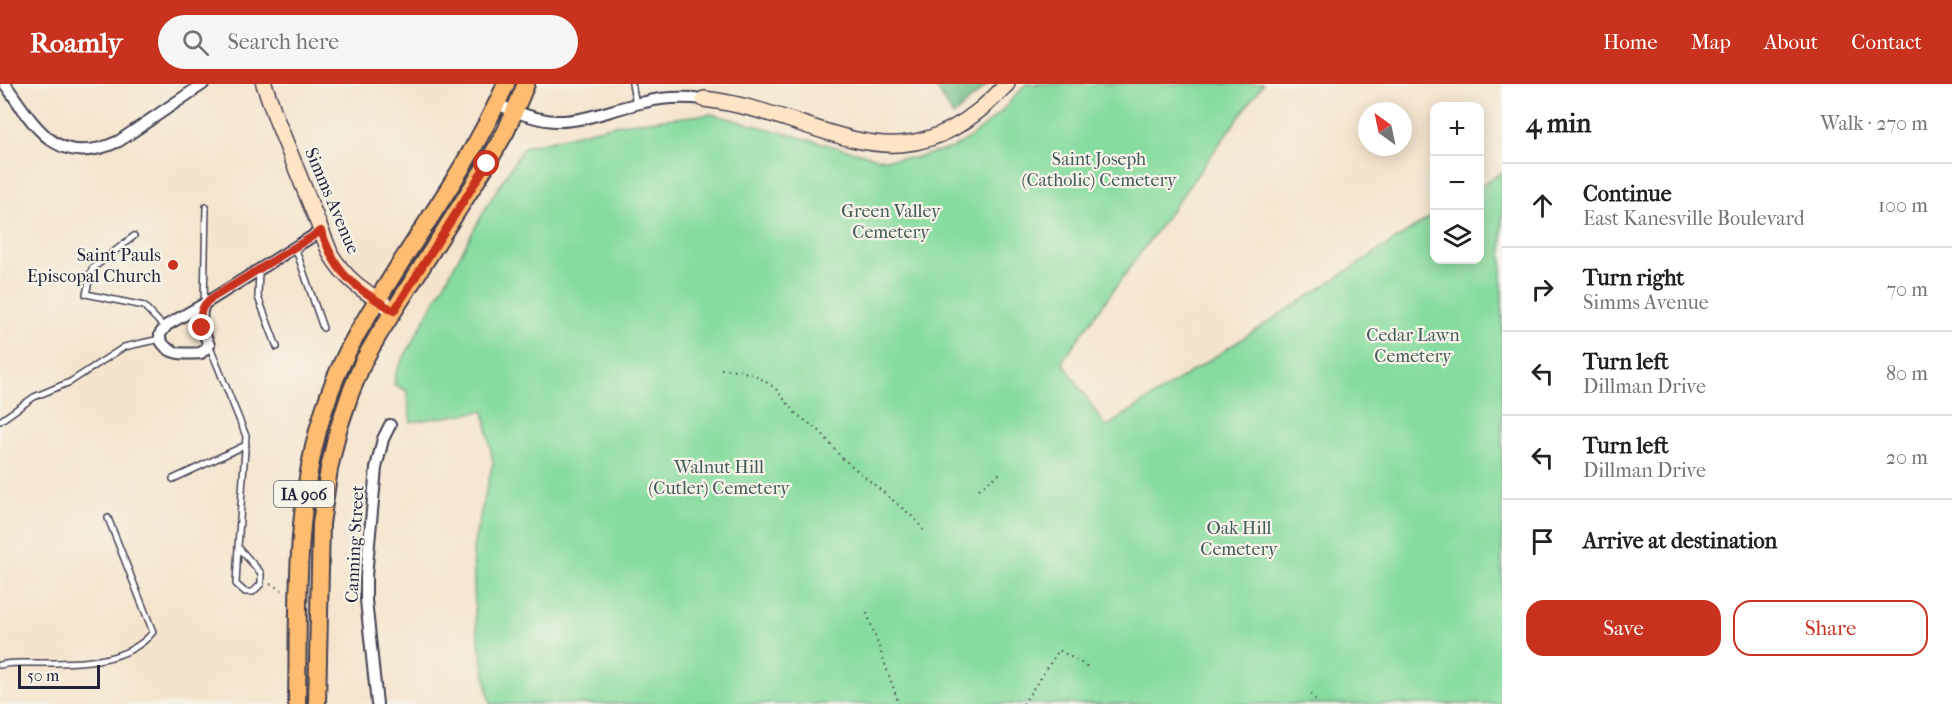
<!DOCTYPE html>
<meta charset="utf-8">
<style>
:root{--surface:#fff;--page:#f6f6f6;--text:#202124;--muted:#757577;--line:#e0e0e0;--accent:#c8321e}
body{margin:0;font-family:"IM FELL French Canon",serif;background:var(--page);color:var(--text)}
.controls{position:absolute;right:18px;top:18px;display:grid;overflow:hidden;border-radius:12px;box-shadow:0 3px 15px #0003}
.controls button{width:54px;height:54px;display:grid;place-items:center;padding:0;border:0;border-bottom:2px solid var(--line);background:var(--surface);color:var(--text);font:30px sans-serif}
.compass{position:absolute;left:1358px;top:18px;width:54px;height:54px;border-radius:50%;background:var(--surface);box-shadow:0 3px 15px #0003;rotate:327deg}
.scale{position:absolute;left:18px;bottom:15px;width:82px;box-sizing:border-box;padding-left:6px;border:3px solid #22223b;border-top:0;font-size:16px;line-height:21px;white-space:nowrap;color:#22223b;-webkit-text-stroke:4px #f7f3e8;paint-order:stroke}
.stop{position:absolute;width:18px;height:18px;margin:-14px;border:4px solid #c8321e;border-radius:50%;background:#fff}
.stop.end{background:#c8321e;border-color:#fff;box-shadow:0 2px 6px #0008}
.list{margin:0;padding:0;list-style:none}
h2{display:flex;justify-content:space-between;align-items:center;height:78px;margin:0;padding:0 24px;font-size:26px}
h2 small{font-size:20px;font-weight:400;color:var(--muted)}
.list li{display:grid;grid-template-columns:39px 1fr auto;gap:18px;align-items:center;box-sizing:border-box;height:84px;padding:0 24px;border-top:2px solid var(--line)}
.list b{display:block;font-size:22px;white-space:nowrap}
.list p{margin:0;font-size:20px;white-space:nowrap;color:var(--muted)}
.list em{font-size:20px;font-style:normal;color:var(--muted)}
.actions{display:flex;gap:12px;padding:18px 24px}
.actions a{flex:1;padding:14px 0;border:2px solid var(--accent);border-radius:18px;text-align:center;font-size:21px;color:var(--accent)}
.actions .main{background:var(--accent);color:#fff}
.icon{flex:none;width:33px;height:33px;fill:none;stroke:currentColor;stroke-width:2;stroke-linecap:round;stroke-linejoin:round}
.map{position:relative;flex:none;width:1502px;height:620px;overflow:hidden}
header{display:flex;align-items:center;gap:36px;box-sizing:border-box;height:84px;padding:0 30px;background:var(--accent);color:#fff}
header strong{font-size:28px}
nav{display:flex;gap:33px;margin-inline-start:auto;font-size:21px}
.search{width:420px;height:54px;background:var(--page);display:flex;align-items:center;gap:15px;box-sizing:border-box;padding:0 21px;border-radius:33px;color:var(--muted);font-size:22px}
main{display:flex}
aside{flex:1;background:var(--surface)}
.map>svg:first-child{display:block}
.green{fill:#86dc9f;stroke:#547f6d;stroke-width:1.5}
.forest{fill:#6cbc86;stroke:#476f60;stroke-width:1.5}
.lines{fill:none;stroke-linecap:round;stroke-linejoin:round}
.lane-casing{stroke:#423f51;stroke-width:8}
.street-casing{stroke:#423f51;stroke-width:14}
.secondary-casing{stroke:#423f51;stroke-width:18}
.primary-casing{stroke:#423f51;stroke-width:20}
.path{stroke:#423f51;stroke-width:2;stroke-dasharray:1.5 4.5;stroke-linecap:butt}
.lane{stroke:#fff;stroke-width:5}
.street{stroke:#fff;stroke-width:10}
.secondary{stroke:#ffe4c6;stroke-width:15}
.primary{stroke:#febc70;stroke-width:16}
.route{stroke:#c8321e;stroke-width:8}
.poi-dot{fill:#c8321e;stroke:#f7f3e8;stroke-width:2}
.labels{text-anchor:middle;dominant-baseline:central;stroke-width:4.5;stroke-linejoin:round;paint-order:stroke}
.shield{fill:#f7f3e8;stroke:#62616f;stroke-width:1.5}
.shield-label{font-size:16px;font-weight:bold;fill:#22223b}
.park-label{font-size:18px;fill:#405a59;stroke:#f7f3e8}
.street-label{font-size:18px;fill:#22223b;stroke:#f7f3e8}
.poi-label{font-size:18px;fill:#22223b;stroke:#f7f3e8;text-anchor:end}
</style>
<header>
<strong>Roamly</strong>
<div class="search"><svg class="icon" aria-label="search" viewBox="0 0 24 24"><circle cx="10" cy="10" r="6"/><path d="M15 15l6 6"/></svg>Search here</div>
<nav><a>Home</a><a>Map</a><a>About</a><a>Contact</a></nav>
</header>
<main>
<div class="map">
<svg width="1502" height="620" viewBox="0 0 1502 620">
<rect width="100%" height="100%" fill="#f7f3e8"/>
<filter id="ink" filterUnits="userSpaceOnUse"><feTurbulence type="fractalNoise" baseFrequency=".0167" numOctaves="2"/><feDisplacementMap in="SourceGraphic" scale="12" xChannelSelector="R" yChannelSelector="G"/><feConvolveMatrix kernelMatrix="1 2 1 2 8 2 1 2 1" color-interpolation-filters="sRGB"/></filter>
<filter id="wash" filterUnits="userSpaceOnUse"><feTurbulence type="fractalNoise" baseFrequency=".008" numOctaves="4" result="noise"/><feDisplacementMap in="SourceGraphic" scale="24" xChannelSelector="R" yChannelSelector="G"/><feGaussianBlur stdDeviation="1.35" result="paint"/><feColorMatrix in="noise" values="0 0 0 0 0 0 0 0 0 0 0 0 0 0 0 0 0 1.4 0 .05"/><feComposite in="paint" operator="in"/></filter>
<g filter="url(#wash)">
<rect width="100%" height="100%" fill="#f5e4cd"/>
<path class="green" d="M1026,0h237l-201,277 44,66 328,-212v45h46v-74l22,-14v532h-1012l-15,-86 -2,-71 20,-85 -9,-51 -73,11 -4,-31 -13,-7 2,-12 92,-168 36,-57 95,-23 93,-10 170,45 32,-1 39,-10 15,-9 30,-24z"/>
<path class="forest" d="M934,0h54l-35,32z"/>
</g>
<g filter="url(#ink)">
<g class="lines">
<defs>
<path id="lane" d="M632,0l4,20
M134,152l-42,33 -6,25 58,12 20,21
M295,163l28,81
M259,187l-1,26 19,50
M204,219l2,-96
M209,261l37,91 -8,111
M0,337l34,-24 36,-15 54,-35 36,-8
M173,395l73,-34
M238,463l23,26v11l-8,8h-8l-9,-8z
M0,581c10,-3 22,-2 32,-2 40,0 93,3 121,-31l-45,-114"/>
<path id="street" d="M5,0c31,44 53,86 114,57l84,-57
M497,20c18,8 38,16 58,17 31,1 59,-13 90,-19 20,-5 39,-5 59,-3
M204,220l-37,21 -7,9v5c8,17 24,15 41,14l8,-8c-6,-14 -11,-26 -5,-41l117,-73
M377,620l-11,-104v-24l10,-108 7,-29 7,-14"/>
<path id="secondary" d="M264,0l13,37 54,134c18,29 36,37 63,56
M704,15c124,15 195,102 303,-15"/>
<path id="primary" d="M297,620c2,-116 -5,-235 46,-343 15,-33 36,-63 55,-94 38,-59 79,-118 108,-183
M317,620l4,-180 8,-55 9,-39 12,-36 14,-34 15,-26 108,-170 19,-33 20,-47"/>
</defs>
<use href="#lane" class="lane-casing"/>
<use href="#street" class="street-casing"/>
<use href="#secondary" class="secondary-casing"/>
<use href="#primary" class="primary-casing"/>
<path class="path" d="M721,285l17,1 19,6 18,12 21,26 25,18 19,24 74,62 11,14
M979,405l21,-16
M270,500l16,8
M867,529l32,91
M1311,610l7,10
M1023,620l36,-54 29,17"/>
<use href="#lane" class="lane"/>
<use href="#street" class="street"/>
<use href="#secondary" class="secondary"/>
<use href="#primary" class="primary"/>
</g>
</g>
<g class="lines" filter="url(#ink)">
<path class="route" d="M202,244c-3,-11 -2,-20 7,-28l112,-69c6,15 12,31 23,43 13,15 33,26 50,37l93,-147"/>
</g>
<circle class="poi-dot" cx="173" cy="181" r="6"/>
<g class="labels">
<rect class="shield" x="274" y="397" width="60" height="26" rx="4.5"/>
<g class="shield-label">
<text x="304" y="410">IA 906</text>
</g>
<g class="park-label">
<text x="1099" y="75">Saint Joseph<tspan x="1099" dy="21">(Catholic) Cemetery</tspan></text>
<text x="891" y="127">Green Valley<tspan x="891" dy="21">Cemetery</tspan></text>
<text x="1413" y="251">Cedar Lawn<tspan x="1413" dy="21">Cemetery</tspan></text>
<text x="719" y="383">Walnut Hill<tspan x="719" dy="21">(Cutler) Cemetery</tspan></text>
<text x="1239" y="444">Oak Hill<tspan x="1239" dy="21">Cemetery</tspan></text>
</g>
<g class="street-label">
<text transform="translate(332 117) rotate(67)">Simms Avenue</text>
<text transform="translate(355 460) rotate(-87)">Canning Street</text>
</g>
<g class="poi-label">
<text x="161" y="171">Saint Pauls<tspan x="161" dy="21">Episcopal Church</tspan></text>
</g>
</g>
</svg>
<div class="controls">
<button>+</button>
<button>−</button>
<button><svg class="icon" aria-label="layers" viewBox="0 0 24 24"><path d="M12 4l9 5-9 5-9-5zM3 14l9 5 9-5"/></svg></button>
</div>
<svg class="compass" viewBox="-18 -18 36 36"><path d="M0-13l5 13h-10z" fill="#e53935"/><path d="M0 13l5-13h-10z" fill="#757577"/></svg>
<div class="scale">50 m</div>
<div class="stop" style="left:487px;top:80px"></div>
<div class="stop end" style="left:202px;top:244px"></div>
</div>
<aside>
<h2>4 min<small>Walk · 270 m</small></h2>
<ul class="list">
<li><svg class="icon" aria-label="ahead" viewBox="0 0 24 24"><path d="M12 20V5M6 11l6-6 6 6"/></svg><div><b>Continue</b><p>East Kanesville Boulevard</p></div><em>100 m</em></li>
<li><svg class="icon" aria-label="right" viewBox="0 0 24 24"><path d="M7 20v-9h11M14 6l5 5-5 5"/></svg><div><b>Turn right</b><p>Simms Avenue</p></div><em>70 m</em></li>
<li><svg class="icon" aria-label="left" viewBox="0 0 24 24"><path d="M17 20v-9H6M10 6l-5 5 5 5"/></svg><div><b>Turn left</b><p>Dillman Drive</p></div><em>80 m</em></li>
<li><svg class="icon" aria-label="left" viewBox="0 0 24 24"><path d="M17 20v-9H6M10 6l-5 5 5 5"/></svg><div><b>Turn left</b><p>Dillman Drive</p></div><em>20 m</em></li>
<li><svg class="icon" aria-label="arrive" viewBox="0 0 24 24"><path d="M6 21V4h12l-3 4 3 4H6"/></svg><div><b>Arrive at destination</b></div></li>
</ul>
<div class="actions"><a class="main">Save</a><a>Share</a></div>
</aside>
</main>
